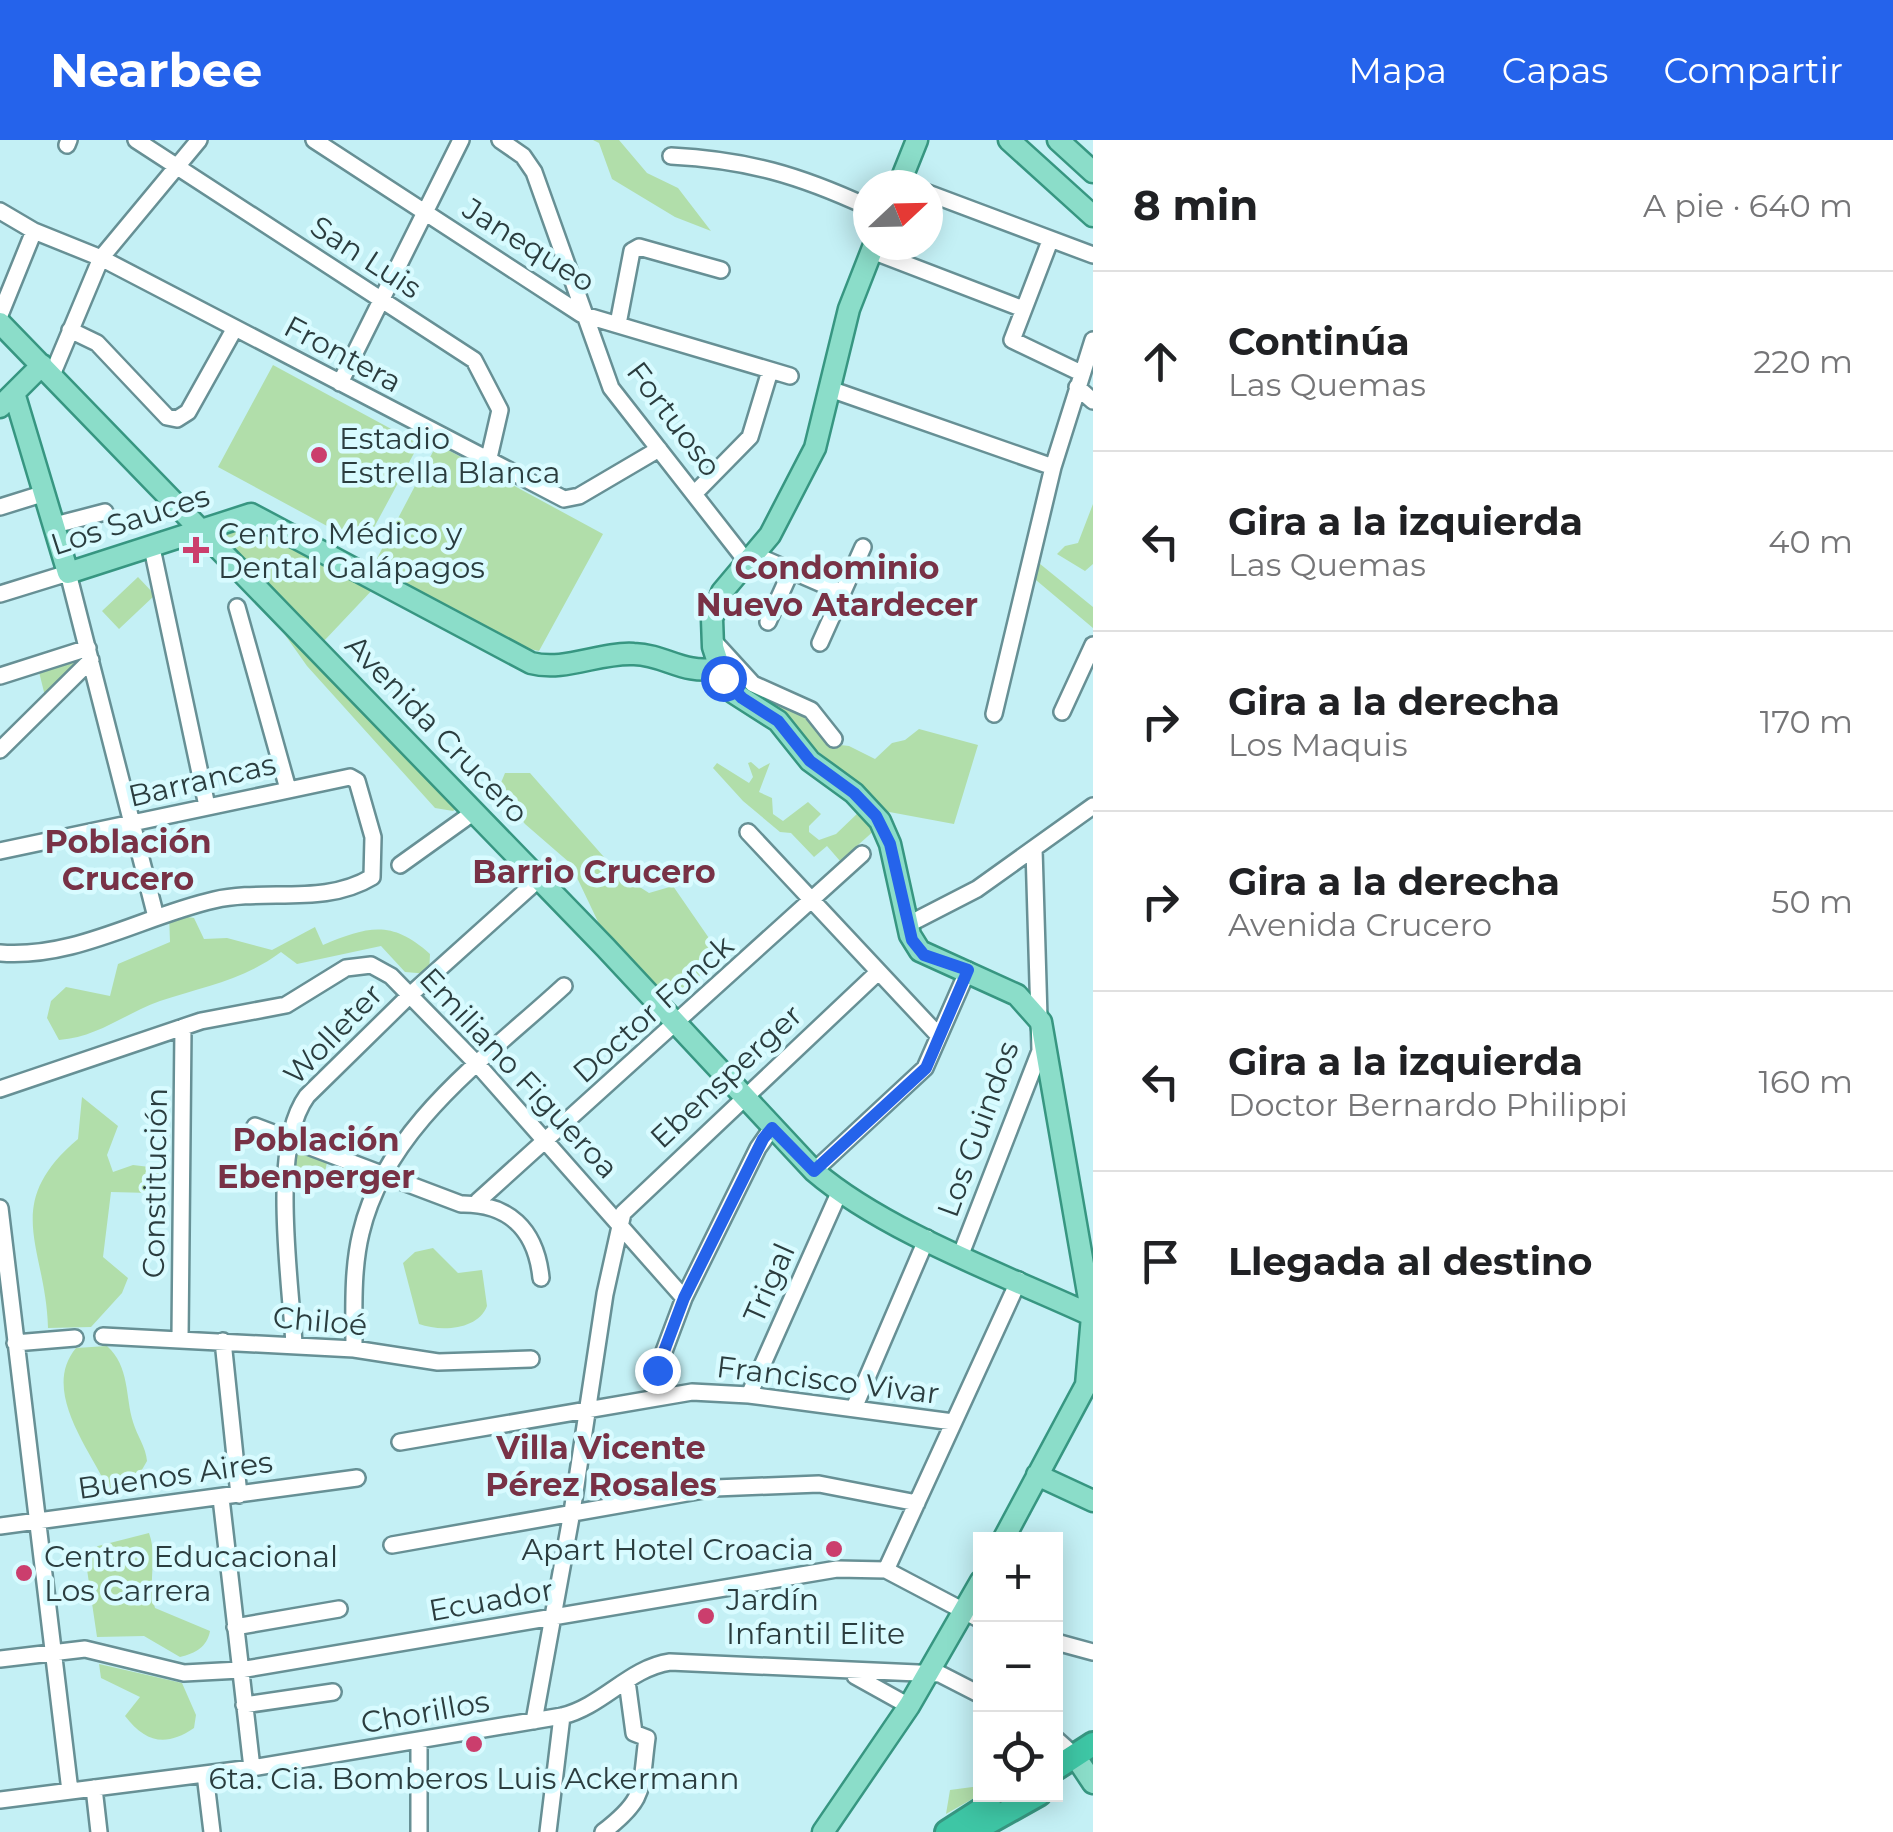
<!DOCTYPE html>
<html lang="es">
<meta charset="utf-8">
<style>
:root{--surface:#fff;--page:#f2f2f2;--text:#202124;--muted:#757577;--line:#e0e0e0;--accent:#2563eb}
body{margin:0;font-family:Montserrat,sans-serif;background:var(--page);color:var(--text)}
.controls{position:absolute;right:30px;bottom:30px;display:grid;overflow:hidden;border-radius:0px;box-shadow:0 5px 25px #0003}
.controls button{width:90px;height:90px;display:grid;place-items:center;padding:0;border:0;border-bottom:2px solid var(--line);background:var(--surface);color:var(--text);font:50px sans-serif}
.compass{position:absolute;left:853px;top:30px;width:90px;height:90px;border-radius:50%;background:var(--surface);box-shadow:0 5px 25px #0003;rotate:68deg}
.stop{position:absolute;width:30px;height:30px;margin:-22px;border:8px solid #2563eb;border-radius:50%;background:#fff}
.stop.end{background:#2563eb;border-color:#fff;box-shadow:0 2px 10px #0008}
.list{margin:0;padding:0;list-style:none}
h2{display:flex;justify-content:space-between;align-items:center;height:130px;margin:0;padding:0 40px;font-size:42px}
h2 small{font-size:32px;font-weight:400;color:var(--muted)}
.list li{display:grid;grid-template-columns:65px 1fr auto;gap:30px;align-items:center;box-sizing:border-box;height:180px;padding:0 40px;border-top:2px solid var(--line)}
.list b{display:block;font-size:38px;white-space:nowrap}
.list p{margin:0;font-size:32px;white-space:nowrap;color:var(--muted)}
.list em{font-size:32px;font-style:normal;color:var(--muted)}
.icon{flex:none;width:55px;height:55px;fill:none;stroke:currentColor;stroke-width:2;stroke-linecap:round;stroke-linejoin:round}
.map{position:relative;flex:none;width:1093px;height:1692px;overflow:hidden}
header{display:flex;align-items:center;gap:60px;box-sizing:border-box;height:140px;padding:0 50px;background:var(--accent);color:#fff}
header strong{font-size:48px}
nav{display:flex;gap:55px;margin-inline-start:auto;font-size:35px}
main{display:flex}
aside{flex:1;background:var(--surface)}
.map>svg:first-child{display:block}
.green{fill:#b1deaa}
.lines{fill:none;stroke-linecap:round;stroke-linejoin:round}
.minor-casing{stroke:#679095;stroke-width:20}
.major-casing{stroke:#379681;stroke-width:25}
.highway-casing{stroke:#379681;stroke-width:28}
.minor{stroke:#fff;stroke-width:15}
.major{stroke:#8bddc9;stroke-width:20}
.highway{stroke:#3ec6a5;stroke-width:22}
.route{stroke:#2563eb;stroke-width:12}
.poi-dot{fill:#cb3e6d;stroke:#d8fbff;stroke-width:4}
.labels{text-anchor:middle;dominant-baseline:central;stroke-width:9;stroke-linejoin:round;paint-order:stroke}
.street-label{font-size:30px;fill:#2b3d3f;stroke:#d8fbff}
.poi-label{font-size:30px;fill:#2b3d3f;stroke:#d8fbff;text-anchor:start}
.neighbourhood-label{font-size:32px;font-weight:bold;fill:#783246;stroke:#d8fbff}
</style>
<header>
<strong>Nearbee</strong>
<nav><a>Mapa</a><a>Capas</a><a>Compartir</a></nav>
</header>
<main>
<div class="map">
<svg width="1093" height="1692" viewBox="0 0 1093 1692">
<rect width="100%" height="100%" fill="#c4f0f5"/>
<path class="green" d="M593,0h26l28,33 31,15 33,43 -36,-14 -63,-38 -13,-36z
M273,225l146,79 -55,102 -146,-79z
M437,304l166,90 -64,117 -27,-6 -139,-79z
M1093,364v60l-8,7 -28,-17 8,-8 13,-3z
M249,381l126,66 -52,55 -106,-110z
M1034,419l59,48v21l-63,-53z
M138,437l17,18 -36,34 -17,-18z
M261,461l202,203 -10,7 -18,-3 -128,-142z
M723,511l85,63 24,30 17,2 26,13 17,-16 13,-3 14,-11 59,16 -24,79 -70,-13 -11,-15 -139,-113z
M83,513l2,9 -39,38 -8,-32z
M751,622l8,7 11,-6 -11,29 13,6 1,16 10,7 25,-19 13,12 -12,12v6l10,8 17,-6 24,-23 16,18 -36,32 -13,-15 -13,11 -23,-24 -11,-1 -37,-31 -30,-33 4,-5 32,20 4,-6 -5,-14z
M505,633h25l88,100 31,20 24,-7 40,58 -18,43 -33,2 -16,-10 -45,-51 -31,-65 -45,-39 -27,-34z
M169,774l25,4 10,21 23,-1 45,12 43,-23 8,18c46,-19 69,-25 107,9l-1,20 -24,-2 -24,-26 -84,18 -16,-12c-39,29 -77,34 -121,49 -36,13 -62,36 -101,39l-12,-22 4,-17 15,-14 44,9 8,-32 52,-22z
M82,957l36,29 -11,29 6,17 20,-7 33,4 -3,19 -13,5 -39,-1 -8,65 25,21 -6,15 -31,34 -43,1c-2,-82 -48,-123 30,-189z
M295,1009l33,9 -6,27 -30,-10z
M433,1108l25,25 24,-3 5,36c-9,24 -46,26 -68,18l-16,-61 12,-11z
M107,1206c23,21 18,50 26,76 4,14 13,25 14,39l-15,26 -23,4c-17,-39 -69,-100 -33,-143z
M149,1393c9,24 -2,49 6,75l55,23c-3,16 -14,22 -30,26l-36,-21 -47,1 -12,-81 13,-10z
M99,1524l83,19 14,32 -2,13c-28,19 -48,15 -69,-12l15,-19 -39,-19z
M980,1646l1,8 -35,20 4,-24z"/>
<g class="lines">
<defs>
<path id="minor" d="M136,0l338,220 26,50 -12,52
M314,0l267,174 209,62
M500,0l23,16 11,16 77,216 136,174
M67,5l2,-5
M671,16c76,4 128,19 197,51
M928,53l165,62
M0,71l34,20 67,27 463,241 15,-3 80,-47
M1050,101l-38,99 69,33
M872,111l151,58
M0,175l34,-84
M618,184l14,-73 7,-4 82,23
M70,190l27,13 70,74 10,2 11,-7 47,-84
M52,235l49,-117 98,-118
M340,243l121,-243
M1077,247l16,14
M830,249l223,78
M695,353l55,-56 20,-66
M0,367l45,-14
M55,385l50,-13
M152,408l55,258
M755,415l88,38
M0,454l68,-21 88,344
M237,467l51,182
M768,482l23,-51
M711,498l42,46 58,26 23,29
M820,503l43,-96
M0,536l88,-28
M1062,572l31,-67
M994,574l59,-247 40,-127
M0,610l91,-90
M748,692l191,204
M0,711l350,-74 7,4 16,56 -1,40c-48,29 -106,11 -158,23 -71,16 -139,59 -214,53
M400,725l74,-53
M907,785l70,-36 116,-83
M0,949l201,-68 85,-16 60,-37 25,-3 20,11 87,89 206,233
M255,986l206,78c47,-1 75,25 80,74
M814,1031l111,-103 43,-98
M478,1061l384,-347
M0,1068l70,583
M961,1114l79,-203 -6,-202
M103,1196l251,13 84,13 93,-3
M180,1199l3,-312
M223,1201l16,154
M15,1203l60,-5
M294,1205c-3,-64 -25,-197 13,-249l103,-101 129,-116
M354,1209c0,-38 -2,-79 7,-116 25,-107 126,-176 203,-247
M657,1230l27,-72 74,-150 14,-20
M749,1255l90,-202
M854,1268l73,-170
M400,1302l292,-50 57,3 204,27
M221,1358l31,270
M0,1386l357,-48
M392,1405l323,-57 104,-4 98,19
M886,1430l133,-290
M235,1487l104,-18
M1056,1502l37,10
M0,1519l85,-10 99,24 56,-3 597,-101 49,1 95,50
M855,1536l54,30
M244,1565l89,-13
M534,1581l38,-209 33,-218 18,-81 253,-239
M1056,1599l19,17
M419,1601v91
M205,1634l7,58
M94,1648l5,44
M0,1660l252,-32 310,-52c41,-10 67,-48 108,-54l270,12 41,21
M548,1692l14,-116
M603,1692c44,-34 37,-42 44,-94l-13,-5 -7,-52"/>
<path id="major" d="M1009,0l84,76
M1058,0l35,32
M899,45l18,-45
M874,105l-25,64 -34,139 -45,87 -48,57 -10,27 1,28 10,31 11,15 44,28 32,40 44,32 26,28 10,23 20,91 10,16 97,44 24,27 51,294 -6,69 -83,155
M0,183l605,624 209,224c71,61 193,105 279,145
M15,256l53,177 183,-59 280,149c34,9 68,-11 103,-9 33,1 48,21 85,14
M0,267l42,-42
M1037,1335l56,26
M1075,1616l18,27
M823,1692l86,-126 72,-125"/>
<path id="highway" d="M1056,1628l37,-24
M947,1692l42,-27
M971,1692l68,-38"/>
</defs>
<use href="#minor" class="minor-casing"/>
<use href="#major" class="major-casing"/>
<use href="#highway" class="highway-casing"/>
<use href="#minor" class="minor"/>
<use href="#major" class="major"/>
<use href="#highway" class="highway"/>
</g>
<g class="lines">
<path class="route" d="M657,1230l27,-72 79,-159 9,-11 42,43 112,-103 42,-98 -44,-15 -12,-15 -22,-96 -14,-28 -22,-23 -44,-32 -32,-40 -36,-23 -19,-20"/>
</g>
<g class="poi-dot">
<circle cx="319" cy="315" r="10"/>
<path d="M191 395h10v10h10v10h-10v10h-10v-10h-10v-10h10z"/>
<circle cx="834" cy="1409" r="10"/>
<circle cx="24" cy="1433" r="10"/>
<circle cx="706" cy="1476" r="10"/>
<circle cx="474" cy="1604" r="10"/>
</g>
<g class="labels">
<g class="street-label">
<text transform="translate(529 105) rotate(32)">Janequeo</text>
<text transform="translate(366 117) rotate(33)">San Luis</text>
<text transform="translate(343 214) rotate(28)">Frontera</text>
<text transform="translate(674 279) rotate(53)">Fortuoso</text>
<text transform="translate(130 380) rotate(-18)">Los Sauces</text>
<text transform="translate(437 589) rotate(46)">Avenida Crucero</text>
<text transform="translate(202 640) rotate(-13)">Barrancas</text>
<text transform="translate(653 869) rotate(-42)">Doctor Fonck</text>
<text transform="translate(333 894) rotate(-46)">Wolleter</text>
<text transform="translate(519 933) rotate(47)">Emiliano Figueroa</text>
<text transform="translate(726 936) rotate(-43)">Ebensperger</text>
<text transform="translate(978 989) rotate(-70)">Los Guindos</text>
<text transform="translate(155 1043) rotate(-89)">Constitución</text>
<text transform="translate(769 1143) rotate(-66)">Trigal</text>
<text transform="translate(320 1181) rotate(5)">Chiloé</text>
<text transform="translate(828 1240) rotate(7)">Francisco Vivar</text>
<text transform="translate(175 1335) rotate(-8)">Buenos Aires</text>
<text transform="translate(491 1460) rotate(-10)">Ecuador</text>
<text transform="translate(425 1572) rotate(-10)">Chorillos</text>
</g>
<g class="poi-label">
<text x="339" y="298">Estadio<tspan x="339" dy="34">Estrella Blanca</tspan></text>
<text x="218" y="393">Centro Médico y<tspan x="218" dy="34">Dental Galápagos</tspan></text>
<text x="814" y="1409" text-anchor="end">Apart Hotel Croacia</text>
<text x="44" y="1416">Centro Educacional<tspan x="44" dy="34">Los Carrera</tspan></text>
<text x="726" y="1459">Jardín<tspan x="726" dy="34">Infantil Elite</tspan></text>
<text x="474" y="1638" text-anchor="middle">6ta. Cia. Bomberos Luis Ackermann</text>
</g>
<g class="neighbourhood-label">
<text x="837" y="427">Condominio<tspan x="837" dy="37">Nuevo Atardecer</tspan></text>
<text x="128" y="701">Población<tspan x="128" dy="37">Crucero</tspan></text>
<text x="594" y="731">Barrio Crucero</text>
<text x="316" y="999">Población<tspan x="316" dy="37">Ebenperger</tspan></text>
<text x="601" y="1307">Villa Vicente<tspan x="601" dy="37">Pérez Rosales</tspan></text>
</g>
</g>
</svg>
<div class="controls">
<button>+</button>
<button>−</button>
<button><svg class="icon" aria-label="locate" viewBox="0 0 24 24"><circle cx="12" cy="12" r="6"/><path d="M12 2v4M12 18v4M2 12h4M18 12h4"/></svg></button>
</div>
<svg class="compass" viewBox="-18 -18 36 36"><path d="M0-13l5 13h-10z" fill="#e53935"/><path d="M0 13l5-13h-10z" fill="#757577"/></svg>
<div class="stop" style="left:723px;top:538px"></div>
<div class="stop end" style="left:657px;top:1230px"></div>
</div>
<aside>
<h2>8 min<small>A pie · 640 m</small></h2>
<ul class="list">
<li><svg class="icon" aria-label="ahead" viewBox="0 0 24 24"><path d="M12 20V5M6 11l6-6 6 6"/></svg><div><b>Continúa</b><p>Las Quemas</p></div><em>220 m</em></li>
<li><svg class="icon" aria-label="left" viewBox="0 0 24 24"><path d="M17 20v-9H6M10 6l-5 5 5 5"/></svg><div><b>Gira a la izquierda</b><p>Las Quemas</p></div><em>40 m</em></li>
<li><svg class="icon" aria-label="right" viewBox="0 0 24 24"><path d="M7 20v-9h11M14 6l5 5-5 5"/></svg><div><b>Gira a la derecha</b><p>Los Maquis</p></div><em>170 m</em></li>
<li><svg class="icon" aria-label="right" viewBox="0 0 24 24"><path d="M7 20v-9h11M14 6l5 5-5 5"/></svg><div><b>Gira a la derecha</b><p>Avenida Crucero</p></div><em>50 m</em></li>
<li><svg class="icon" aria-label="left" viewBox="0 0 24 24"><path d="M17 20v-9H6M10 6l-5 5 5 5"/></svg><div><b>Gira a la izquierda</b><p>Doctor Bernardo Philippi</p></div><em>160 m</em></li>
<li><svg class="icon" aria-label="arrive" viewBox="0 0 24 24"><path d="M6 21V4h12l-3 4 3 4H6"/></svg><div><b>Llegada al destino</b></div></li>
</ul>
</aside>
</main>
